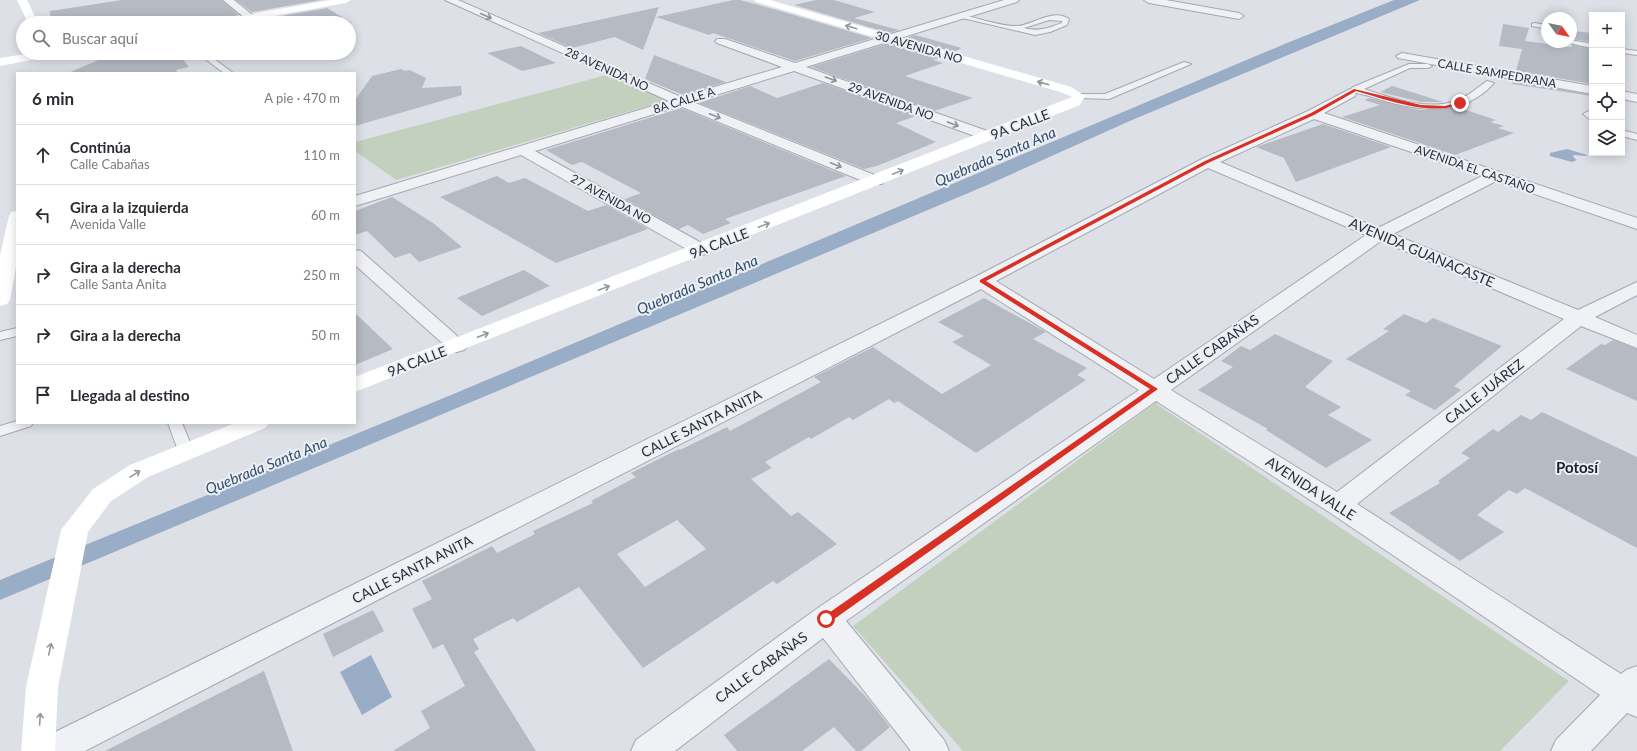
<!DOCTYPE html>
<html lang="es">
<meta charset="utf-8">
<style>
:root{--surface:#fff;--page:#f2f2f3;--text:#2b2b33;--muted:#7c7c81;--line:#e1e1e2}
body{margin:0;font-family:Lato,sans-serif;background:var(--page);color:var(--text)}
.controls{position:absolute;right:12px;top:12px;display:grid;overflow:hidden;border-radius:0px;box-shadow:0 2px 10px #0003}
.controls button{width:36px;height:36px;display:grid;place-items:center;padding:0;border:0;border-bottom:1px solid var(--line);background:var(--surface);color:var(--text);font:20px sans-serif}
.compass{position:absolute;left:1541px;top:12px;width:36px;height:36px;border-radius:50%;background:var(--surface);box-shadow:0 2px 10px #0003;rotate:123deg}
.stop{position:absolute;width:12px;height:12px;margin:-9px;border:3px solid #d93025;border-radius:50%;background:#fff}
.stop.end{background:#d93025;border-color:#fff;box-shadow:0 1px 4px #0008}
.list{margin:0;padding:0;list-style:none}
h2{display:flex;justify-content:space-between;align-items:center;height:52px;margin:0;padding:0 16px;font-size:17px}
h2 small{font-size:13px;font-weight:400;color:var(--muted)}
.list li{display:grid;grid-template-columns:26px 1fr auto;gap:12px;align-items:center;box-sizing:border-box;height:60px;padding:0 16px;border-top:1px solid var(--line)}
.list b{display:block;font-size:15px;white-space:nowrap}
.list p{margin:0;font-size:13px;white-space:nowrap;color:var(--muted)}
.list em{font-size:13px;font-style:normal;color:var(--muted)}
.icon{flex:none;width:22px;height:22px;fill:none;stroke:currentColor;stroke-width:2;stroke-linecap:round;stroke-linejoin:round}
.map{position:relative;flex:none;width:1637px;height:751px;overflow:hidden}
.search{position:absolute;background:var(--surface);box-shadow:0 2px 10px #0003;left:16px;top:16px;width:340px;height:44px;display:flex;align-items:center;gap:10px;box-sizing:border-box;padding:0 14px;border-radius:22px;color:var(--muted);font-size:15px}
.panel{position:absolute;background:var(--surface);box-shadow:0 2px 10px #0003;left:16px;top:72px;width:340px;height:352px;border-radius:0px}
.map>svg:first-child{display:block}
.green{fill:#c3d0be}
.water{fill:#99aec6}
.building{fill:#b5bac3;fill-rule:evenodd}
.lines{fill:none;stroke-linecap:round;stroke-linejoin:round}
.lane-casing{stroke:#a3a8b1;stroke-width:2}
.street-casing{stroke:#a3a8b1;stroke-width:2}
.lane{fill:#f0f1f5;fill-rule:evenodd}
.street{fill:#f0f1f5;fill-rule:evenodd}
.secondary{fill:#fff;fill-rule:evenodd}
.oneway{stroke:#8c9099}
.oneway2{stroke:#93979e}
.route{fill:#d93025}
.labels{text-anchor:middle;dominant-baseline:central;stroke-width:4;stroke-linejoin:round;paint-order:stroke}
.far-street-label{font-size:12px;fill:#272f3d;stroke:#ecf0f4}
.street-label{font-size:14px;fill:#272f3d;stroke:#ecf0f4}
.water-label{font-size:15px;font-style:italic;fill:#334d6f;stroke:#ecf0f4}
.neighbourhood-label{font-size:15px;font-weight:bold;fill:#19202d;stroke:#ecf0f4}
</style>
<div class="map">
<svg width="1637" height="751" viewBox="0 0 1637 751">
<rect width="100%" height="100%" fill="#dde1e7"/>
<path class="green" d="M607,75l61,25 -272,80 -41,-29v-9z
M1155,403l414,278 -69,70h-537l-110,-125z"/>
<path class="water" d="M1394,0h26l-288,120 -147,66 -985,414v-20l451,-185 836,-352z
M1567,149l20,6 -1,1 -12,-1 -1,2 4,3 -5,2 -22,-6v-3z
M371,655l21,42 -30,18 -22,-43z"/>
<path class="building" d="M122,0h100l17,15 -21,4 -6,4h-161l-1,-12z
M236,0h85l-69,12z
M733,0h7l37,10 95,28 -77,23 -82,-28 -4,2 -53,-18z
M816,0h18l41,12 -21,6 45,12 -10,3 -95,-28z
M659,7l-16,43 -28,-13 -43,11 -34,-15z
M327,8l25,15h-109z
M1503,24l26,4 -4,13 47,6v-2l20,4v35l-76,-13 6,-22 -23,-3z
M1572,31l20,2v9l-20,-3z
M915,35l47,13 -8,4 -48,-14z
M889,43l50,15 -6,2 10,3 -38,13 68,22 -39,13 -123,-44z
M521,46l35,17 -34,8 -35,-18z
M115,53h63l11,14 -13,3 2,3h-110z
M654,55l72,27 -43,13 -38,-16z
M401,69l4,2 5,-1 16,8 -4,10 39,-2 1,9 -107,31v-26l17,-24z
M1513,81l79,14v1l-80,-12z
M823,83l93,33 -20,7 40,19 -59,24 -13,3 -165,-66 51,-17 27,12z
M1392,86l26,8 25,8h-22l-41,-10z
M1369,98l51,12h16l21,-3 39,13 -6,2 14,4 -6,2 16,5 -59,22 -113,-38 38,-12 -16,-5z
M681,108l165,68 -121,43 6,4 -28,11 -15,-9 -9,4 -54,-30 16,-6 -59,-31 -10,3 -26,-15z
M1323,124l68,23 -95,35 -12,-24 -28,-11z
M497,176l12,7 16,-5 63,33 18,-6 42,24 -92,34 -116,-66z
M392,197l41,26 29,24 -43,15 -9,-9 -15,5 -28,-27 -12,4v-24z
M524,270l26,16 -68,30 -25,-18z
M984,298l62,34 -13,7 54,29 -10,7 9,5 -110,73 -78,-52 -4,2 -5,-4 -36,21 -4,-3 -38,22 -2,-2 -44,25 7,6 -21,11 40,37 7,-4 39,32 -60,40 -4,-3 -130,87 -64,-81 -62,35 -4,-4 -40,21 6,10 -5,3 62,99h-143l37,-23 -9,-17 44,-25 -22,-42 -10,5 -21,-40 20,-10 -10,-18 70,-35 5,7 38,-19 -2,-3 60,-28 -2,-2 45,-24 -5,-4 48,-24 1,1 47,-23 3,4 91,-49 -7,-5 59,-30 69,47 49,-29 -39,-23 12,-6 -26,-14zM677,520l29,29 -61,38 -28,-33z
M355,313l38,36 -38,16z
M1404,314l22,9 7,-5 69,28 -48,40 7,4 -26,20 -30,-15 6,-4 -65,-32 43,-28 -6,-2z
M1275,334l58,27 -28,26 36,20 -13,8 44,25 -46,28 -60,-38 2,-1 -70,-39 35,-23 -12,-6 20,-15 9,4z
M1613,340l24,9v52l-71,-32 35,-25 4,1z
M1542,412l95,45v91l-112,-60 -8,6 -8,-4 -32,25 27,17 -44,29 -71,-48 51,-30 -2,-2 32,-23 -9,-5 32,-24 5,3 23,-17 10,5z
M373,610l11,21 -51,26 -10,-23z
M829,659l39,40 22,28 -29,24h-5l-22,-24 -32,24h-65l-13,-16z
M264,671l29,80h-188l79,-40z"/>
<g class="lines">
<defs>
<path id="lane" d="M960,14c16,4 40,12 55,12 15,1 38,-19 54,-7l-2,6 -17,7 -15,3 -77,-18 -1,-1zM1049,20l13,1v2c-14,5 -23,9 -38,5z
M1534,23l13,2v4l-15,-3v-2z
M1571,40l21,4v4l-23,-5 -2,-1h4z
M1622,49l15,2v4l-15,-2z
M197,53h9l27,20h-9z
M1184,62l7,2 -82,35 -30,-1 -4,-2 4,-2h26z
M1409,64h19l4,2 -4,2h-18l-46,21c28,9 62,22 92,12 11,-4 21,-13 31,-20l7,2c-33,37 -81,27 -122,14 -5,-2 -21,-5 -23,-6l4,-4z
M1592,109v12l-9,-7z
M1622,130l15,4v6l-15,-4z
M17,328v8l-17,4v-8z
M17,421v2h16l-2,3 -31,10v-10z
M168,423h14l12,29 -2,4 -6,1 -6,-1z"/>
<path id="street" d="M223,0h11l21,17 -1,2h-8z
M445,0h13l223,97 101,-30 -65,-24 -2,-2 2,-2h8l70,24 209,-63h15l-2,2 -211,65 187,66 2,3 -2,3h-10l-189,-68 -101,31 189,76 2,3 -2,3h-12l-190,-78 -145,45 172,95 3,4 -3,4 -6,1 -6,-1 -174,-99 -166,51v-10l314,-95z
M1144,0h22l73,13 5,3 -5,3 -90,-16z
M1402,53l190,33v8l-194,-36 -2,-2z
M1350,89l5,1 1,3 -1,3 -31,17 313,105v11l-141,-48 -103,53 185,76 59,-28v13l-42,22 42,18v13l-56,-22 -224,178 264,170 5,-4 11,-4v51l-10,-4 -36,38h-40l5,-11 44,-45 -271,-183 -173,-111 -310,220 98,119 5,11h-38l-88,-113 -148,113h-44l5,-11 179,-130 324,-220 -158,-101 -896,462h-51l5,-11 936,-463 227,-118 106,-48zM1314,119l168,57 -104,52 -158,-66zM1208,168l158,67 -212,144 -158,-98zM1381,241l183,78 -227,173 -166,-102z
M1622,91l15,3v8l-15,-3z
M355,250l6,1 103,91 4,4 -4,4 -7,2 -7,-2 -95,-85z"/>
</defs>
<use href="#lane" class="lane-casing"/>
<use href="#street" class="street-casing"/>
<use href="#lane" class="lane"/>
<use href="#street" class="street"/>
<path class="secondary" d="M17,0h10l11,23h-10z
M330,0h21l-5,3 -111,20h-22l5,-3z
M754,0h16l301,87 14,9 -5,9 -725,287v-15l717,-280 -9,-4 -307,-91z
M32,53h26l-6,3 -52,10v-8z
M17,211v50l-7,39 -3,4 -7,2v-51l9,-39 2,-4z
M235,423h34l-4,5 -117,49 -37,24 -23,31 -30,155 -3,64h-34l5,-64 35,-157 32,-41 37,-24z"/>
</g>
<defs><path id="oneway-shaft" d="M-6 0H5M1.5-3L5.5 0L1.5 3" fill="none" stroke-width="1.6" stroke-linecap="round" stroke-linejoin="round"/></defs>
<g class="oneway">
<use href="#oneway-shaft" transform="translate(486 16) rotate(24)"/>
<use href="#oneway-shaft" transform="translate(831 79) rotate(20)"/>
<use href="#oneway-shaft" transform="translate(715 116) rotate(22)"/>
<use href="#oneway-shaft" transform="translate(953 124) rotate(20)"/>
<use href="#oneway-shaft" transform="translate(836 165) rotate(22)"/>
</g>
<g class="oneway2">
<use href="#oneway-shaft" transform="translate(851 27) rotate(-163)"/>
<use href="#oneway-shaft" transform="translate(1043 83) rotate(-164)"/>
<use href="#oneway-shaft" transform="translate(898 172) rotate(-22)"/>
<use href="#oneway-shaft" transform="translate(764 225) rotate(-21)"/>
<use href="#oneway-shaft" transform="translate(604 288) rotate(-21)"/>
<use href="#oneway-shaft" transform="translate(483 335) rotate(-21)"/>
<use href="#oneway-shaft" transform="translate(135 474) rotate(-32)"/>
<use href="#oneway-shaft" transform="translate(50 649) rotate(-78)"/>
<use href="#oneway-shaft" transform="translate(40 719) rotate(-86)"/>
</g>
<path class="route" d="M1354,89l67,16 24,1 15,-4 2,1c-28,15 -77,-4 -106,-12l-42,24 -106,48 -222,118 172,108 -328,233h-7v-5l327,-228 -170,-107v-2l225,-119 106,-48z"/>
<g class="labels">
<g class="far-street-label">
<text transform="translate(919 47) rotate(16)">30 AVENIDA NO</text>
<text transform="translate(607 69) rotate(24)">28 AVENIDA NO</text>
<text transform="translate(1497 73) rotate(10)">CALLE SAMPEDRANA</text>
<text transform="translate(684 100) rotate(-17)">8A CALLE A</text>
<text transform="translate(891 101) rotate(20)">29 AVENIDA NO</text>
<text transform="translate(1475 169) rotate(19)">AVENIDA EL CASTAÑO</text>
<text transform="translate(611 199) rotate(29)">27 AVENIDA NO</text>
</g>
<g class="street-label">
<text transform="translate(1020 124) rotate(-21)">9A CALLE</text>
<text transform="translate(719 243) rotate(-21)">9A CALLE</text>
<text transform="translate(1422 252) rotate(23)">AVENIDA GUANACASTE</text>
<text transform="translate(1212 349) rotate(-35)">CALLE CABAÑAS</text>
<text transform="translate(417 361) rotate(-21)">9A CALLE</text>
<text transform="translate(1484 391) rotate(-38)">CALLE JUÁREZ</text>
<text transform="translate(701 423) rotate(-27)">CALLE SANTA ANITA</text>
<text transform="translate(1311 488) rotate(33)">AVENIDA VALLE</text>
<text transform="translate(412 569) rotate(-27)">CALLE SANTA ANITA</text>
<text transform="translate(761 667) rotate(-36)">CALLE CABAÑAS</text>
</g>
<g class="water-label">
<text transform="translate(995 156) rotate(-23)">Quebrada Santa Ana</text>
<text transform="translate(697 284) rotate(-23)">Quebrada Santa Ana</text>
<text transform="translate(266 465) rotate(-22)">Quebrada Santa Ana</text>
</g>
<g class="neighbourhood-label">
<text x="1577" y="467">Potosí</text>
</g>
</g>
</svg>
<div class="controls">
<button>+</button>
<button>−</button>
<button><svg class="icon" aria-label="locate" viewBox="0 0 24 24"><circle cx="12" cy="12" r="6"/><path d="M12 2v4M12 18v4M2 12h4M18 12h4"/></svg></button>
<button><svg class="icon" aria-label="layers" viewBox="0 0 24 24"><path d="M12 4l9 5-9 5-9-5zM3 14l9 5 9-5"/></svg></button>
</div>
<svg class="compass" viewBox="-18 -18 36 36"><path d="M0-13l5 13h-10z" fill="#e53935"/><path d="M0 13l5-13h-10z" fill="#7c7c81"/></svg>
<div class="stop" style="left:826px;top:619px"></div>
<div class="stop end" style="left:1460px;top:103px"></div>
<div class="search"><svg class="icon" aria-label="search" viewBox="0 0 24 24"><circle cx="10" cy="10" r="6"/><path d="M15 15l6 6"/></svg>Buscar aquí</div>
<section class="panel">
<h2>6 min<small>A pie · 470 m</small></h2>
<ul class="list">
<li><svg class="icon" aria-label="ahead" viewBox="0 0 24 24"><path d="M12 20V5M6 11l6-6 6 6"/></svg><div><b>Continúa</b><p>Calle Cabañas</p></div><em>110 m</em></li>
<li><svg class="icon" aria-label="left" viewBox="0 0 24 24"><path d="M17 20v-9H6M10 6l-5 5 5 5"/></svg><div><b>Gira a la izquierda</b><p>Avenida Valle</p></div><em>60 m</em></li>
<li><svg class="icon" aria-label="right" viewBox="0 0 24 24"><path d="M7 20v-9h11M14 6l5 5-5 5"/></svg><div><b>Gira a la derecha</b><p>Calle Santa Anita</p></div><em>250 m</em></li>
<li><svg class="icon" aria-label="right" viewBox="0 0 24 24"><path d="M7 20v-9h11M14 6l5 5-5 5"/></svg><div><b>Gira a la derecha</b></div><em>50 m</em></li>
<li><svg class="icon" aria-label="arrive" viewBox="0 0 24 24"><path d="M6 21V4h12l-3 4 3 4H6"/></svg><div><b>Llegada al destino</b></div></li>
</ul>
</section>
</div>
